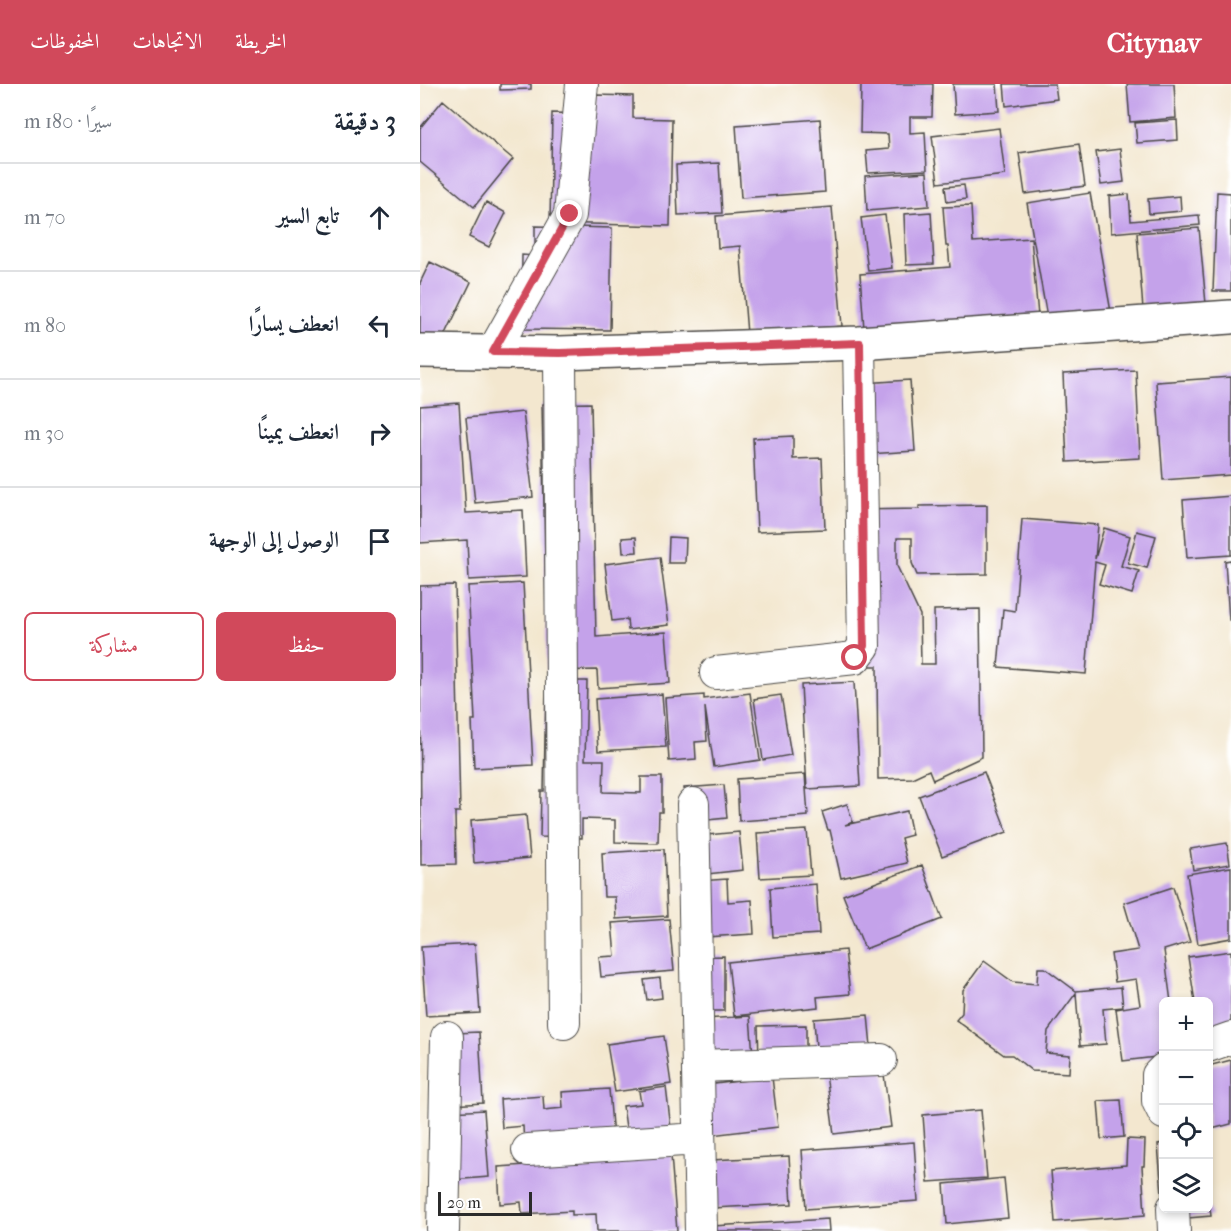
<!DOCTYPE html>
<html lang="ar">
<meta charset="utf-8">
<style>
:root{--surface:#fff;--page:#f6f6f7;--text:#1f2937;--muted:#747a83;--line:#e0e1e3;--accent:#d1495b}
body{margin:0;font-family:"IM FELL French Canon",Amiri,serif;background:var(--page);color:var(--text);direction:rtl}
.controls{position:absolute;right:18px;bottom:18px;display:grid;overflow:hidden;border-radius:9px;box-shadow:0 3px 9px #0003}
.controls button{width:54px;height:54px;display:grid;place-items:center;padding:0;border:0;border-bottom:2px solid var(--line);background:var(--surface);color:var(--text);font:30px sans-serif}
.scale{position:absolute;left:18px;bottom:15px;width:94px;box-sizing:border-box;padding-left:6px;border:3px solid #2b2b2b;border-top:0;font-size:16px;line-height:21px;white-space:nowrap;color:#2b2b2b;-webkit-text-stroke:4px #fff;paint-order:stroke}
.stop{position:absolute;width:18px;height:18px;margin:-14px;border:4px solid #d1495b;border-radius:50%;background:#fff}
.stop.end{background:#d1495b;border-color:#fff;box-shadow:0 2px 6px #0008}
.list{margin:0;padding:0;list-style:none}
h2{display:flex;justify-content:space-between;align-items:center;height:78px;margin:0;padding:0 24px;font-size:26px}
h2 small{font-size:20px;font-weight:400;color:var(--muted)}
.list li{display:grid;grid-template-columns:39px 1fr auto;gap:18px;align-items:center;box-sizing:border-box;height:108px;padding:0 24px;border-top:2px solid var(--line)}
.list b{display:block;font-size:22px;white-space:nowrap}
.list em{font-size:20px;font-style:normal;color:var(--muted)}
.actions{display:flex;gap:12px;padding:18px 24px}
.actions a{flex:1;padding:14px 0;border:2px solid var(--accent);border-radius:9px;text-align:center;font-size:21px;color:var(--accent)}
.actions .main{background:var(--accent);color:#fff}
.icon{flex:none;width:33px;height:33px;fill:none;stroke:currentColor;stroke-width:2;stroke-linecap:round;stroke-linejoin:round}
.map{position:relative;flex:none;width:811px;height:1147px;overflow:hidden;direction:ltr}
header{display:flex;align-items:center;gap:36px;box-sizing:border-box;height:84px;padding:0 30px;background:var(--accent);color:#fff}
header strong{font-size:28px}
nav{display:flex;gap:33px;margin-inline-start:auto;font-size:21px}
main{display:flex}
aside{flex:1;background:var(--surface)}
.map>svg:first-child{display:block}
.building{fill:#c4a2ea}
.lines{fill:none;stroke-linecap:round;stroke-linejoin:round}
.street-casing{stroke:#494744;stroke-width:34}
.secondary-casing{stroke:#494744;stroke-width:36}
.street{stroke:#fff;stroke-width:32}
.secondary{stroke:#fff;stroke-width:33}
.route{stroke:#d1495b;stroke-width:8}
</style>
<header>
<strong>Citynav</strong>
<nav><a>الخريطة</a><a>الاتجاهات</a><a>المحفوظات</a></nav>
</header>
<main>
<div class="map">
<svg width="811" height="1147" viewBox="0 0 811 1147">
<rect width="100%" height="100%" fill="#fff"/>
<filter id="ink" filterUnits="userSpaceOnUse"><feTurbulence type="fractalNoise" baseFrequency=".0167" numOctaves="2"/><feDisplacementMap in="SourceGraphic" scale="12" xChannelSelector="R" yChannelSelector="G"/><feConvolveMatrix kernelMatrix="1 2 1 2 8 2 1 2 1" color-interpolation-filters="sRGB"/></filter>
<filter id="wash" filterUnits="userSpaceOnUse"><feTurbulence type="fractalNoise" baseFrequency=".008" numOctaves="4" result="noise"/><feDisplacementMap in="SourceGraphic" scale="24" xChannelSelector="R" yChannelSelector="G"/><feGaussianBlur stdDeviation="1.35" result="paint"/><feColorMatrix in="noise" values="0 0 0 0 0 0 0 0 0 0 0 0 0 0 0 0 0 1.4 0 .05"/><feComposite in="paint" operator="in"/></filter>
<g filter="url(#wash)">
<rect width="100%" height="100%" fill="#f3e7cf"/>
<g id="blocks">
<path class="building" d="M80,0h31v5l-31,1z
M441,0h72l-1,33h-22v16l15,-1 2,38 -59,3 -2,-22 23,-2 -1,-15 -28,-1z
M533,0h44l2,27 -44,3z
M584,0h51l2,15 -51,7z
M707,0h47l2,34 -46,4z
M176,11l37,1v22l39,1 -2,107 -120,-3 2,-110 43,1z
M23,16l70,59 -39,48 -54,-45v-34z
M400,35l5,73 -84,6 -5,-73z
M757,36l1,20 -41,3 -2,-20z
M579,44l6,47 -67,8 -6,-47z
M659,60l6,42 -60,8 -6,-41z
M700,65l4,33 -23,3 -5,-33z
M299,79l3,50 -44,2 -2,-50z
M507,88l2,34 -62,5 -2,-35z
M544,101l2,14 -19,3 -2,-15z
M797,108l14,1v98h-18z
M670,109l21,119 -63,11 -21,-120z
M709,110l2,27 68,-6 1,10 -89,8 -2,-37z
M760,112l1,15 -32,3 -1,-15z
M66,118l20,11 -17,34 -20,-10z
M551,122l2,36 58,-4 7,78 -174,13 -4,-55 90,-7 -2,-21h-2l-3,-39z
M412,123l10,119 -95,8 -7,-88 -22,2 -2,-32z
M511,128l3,52 -28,1 -2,-51z
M465,131l7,53 -24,3 -7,-53z
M115,142l77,2 -2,102 -89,-1 1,-74 13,1z
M779,144l7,76 -63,5 -6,-76z
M10,178l41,20 -30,62 -21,-10v-51z
M716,286l4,88 -73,4 -4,-88z
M811,293v98l-68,5 -7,-98z
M490,296l5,71 -63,4 -5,-71z
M39,319l7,110 57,-3 3,67 -57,3 -2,-40 -47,3v-137z
M171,319l5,234 70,-5 4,51 -72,5 -1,-18 -50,1 -5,-267z
M103,328l10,85 -58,6 -9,-85z
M373,352v23l29,-1 3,71 -68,3 -4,-94z
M811,412v59l-44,3 -4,-58z
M567,421v69l-70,1 -5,-12v-25h-15v28l23,49 1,49h14l-1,-54 46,-1 2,148 -49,23 -4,-10 -17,8 -34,1 -1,-113h-12l-11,-156 65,-1v-3z
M602,435l76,6 -3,34 9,-31 26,8 -9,30 18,5 -7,23 -33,-10 6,-19 -10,-3 -9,112 -88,-7 5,-58 12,2z
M717,447l19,5 -9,32 -19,-5z
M216,453l1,15 -14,1 -1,-15z
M249,453l17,1 -1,25h-17z
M240,473l9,68 -41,5 -1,-11 -15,2 -7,-57z
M811,476v60h-2l-4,-59z
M103,499l10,182 -59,3 -2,-48h3l-7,-134z
M35,501l5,227h-5l1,52 -35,1 -1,-279z
M126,597h41l-2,79h19l-1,32 38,1v-16h21v35h-3l-1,31 -43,-1v-22l-33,-1v19l-42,-1 1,-46h3z
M434,598l6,104 -53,3 -6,-104z
M330,609l10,67 -46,7 -9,-60 2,34 -12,1 1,17 -27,2 -4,-63 39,-3v4z
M242,610l4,53 -68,4 -3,-52z
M361,611l10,60 -28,5 -9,-61z
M564,688l23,60 -65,24 -23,-60z
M385,690l3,42 -69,5 -2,-42z
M304,701l3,33 -40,4 -3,-34z
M427,720l6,18 -8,3 62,-14 5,24 -11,3 6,25 -66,15 -11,-48h-2l-6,-18z
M106,731l4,43 -56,5 -3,-43z
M387,746l4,45 -51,3 -3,-45z
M319,748l4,38 -54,6 -4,-39z
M807,759l3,21 -37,6 -3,-21z
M244,765l3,67 -51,3 -1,-22h-11l-2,-44z
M502,781l20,54 -77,30 -22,-54z
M811,783v71l-33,6 -11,-70z
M307,795l1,23 24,-2 2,34 -65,4 -4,-56z
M396,800l3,50 -46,3 -3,-49z
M753,803l17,55 -26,8 7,52h-7v54l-41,5 -7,-52 24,-4 -4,-26 -21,3 -4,-28 27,-4 -14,-47z
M249,835l5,52 -73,6 -2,-20 16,-1 -3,-33z
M55,860l5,69 -54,3 -5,-69z
M425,866l5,44 -33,3 1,10 -84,9 -6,-54z
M811,867v83l-23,3v-35h-13l-7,-45z
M304,872v55h-37v-54z
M564,877l29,21 24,2 1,-16h7l31,23 45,-4 2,20 -20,2 3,35 -26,2 -4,-53 -28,38 -2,22 24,2 -1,18 -37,-2 -20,-16h-8l-48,-35 6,-7 1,-23z
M240,894l2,20 -15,2 -3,-20z
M448,931l4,42 -55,5 -3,-43z
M330,932l3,40 -61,5 -3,-41z
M386,941v34h-47l-1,-33z
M59,948l4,71 -47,3 -4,-72z
M244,952l7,48 -56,8 -8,-48z
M811,976v64l-23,6v-64z
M463,983l8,60 -57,7 -8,-60z
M352,993l6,50 -83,10 -5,-50z
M246,1003l6,50 -44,5 -5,-36 18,-2 -2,-13z
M189,1005l4,49 -89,7 -1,-19 -21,2 -2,-29 43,-3 1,14 19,-2 -1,-16z
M701,1016l3,37 -23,2 -3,-38z
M64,1026l5,67 -50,4 -5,-68z
M561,1026l6,68 -59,4 -5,-67z
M707,1055l18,1 -1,26h-2l3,49 -90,7 -4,-51 75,-6z
M494,1058l4,59 -112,8 -4,-59z
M744,1059v51h-2l-4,-50z
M251,1071l6,76h-80l-1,-17 -24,1v-4l-50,3 -1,-12 -21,2 -2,-37z
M369,1072l3,48 -99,5 -2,-48z
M584,1094l4,40 -61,6 -3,-40z
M743,1124h47l1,8 -47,4z
M408,1135l1,12h-132l-1,-4z"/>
</g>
</g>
<g filter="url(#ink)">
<use href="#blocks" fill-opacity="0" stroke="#494744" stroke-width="1.5"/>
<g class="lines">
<defs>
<path id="street" d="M73,268l77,-137 12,-131
M140,269l4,670
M296,589l139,-15 9,-12 -5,-303
M273,720l8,427
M788,962l23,-8
M278,982l183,-6
M744,985l-6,6v26l6,12
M108,1066l171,-11
M753,1124l1,23
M23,1147l4,-194"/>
<path id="secondary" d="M0,267l140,2 299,-10 372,-26"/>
</defs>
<use href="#street" class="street-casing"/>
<use href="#secondary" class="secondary-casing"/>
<use href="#street" class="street"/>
<use href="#secondary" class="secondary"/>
</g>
</g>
<g class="lines" filter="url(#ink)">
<path class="route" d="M150,130l-77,138 67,1 300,-10 4,303 -9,12"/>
</g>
</svg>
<div class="controls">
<button>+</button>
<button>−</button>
<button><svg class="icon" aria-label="locate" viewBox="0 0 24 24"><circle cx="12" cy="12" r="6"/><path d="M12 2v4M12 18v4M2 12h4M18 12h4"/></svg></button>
<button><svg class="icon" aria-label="layers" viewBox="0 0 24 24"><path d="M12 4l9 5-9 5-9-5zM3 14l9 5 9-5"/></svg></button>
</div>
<div class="scale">20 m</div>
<div class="stop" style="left:435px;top:574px"></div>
<div class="stop end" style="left:150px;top:130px"></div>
</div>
<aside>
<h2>3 دقيقة<small>سيرًا · 180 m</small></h2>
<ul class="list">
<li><svg class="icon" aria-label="ahead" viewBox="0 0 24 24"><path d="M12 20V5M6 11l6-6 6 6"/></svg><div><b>تابع السير</b></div><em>70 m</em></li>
<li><svg class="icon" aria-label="left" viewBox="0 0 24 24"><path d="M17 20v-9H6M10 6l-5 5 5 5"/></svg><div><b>انعطف يسارًا</b></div><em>80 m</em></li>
<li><svg class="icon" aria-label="right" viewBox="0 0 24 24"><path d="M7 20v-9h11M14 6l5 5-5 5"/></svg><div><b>انعطف يمينًا</b></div><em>30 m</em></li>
<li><svg class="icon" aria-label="arrive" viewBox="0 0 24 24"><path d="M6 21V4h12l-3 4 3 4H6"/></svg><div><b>الوصول إلى الوجهة</b></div></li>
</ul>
<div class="actions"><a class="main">حفظ</a><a>مشاركة</a></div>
</aside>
</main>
